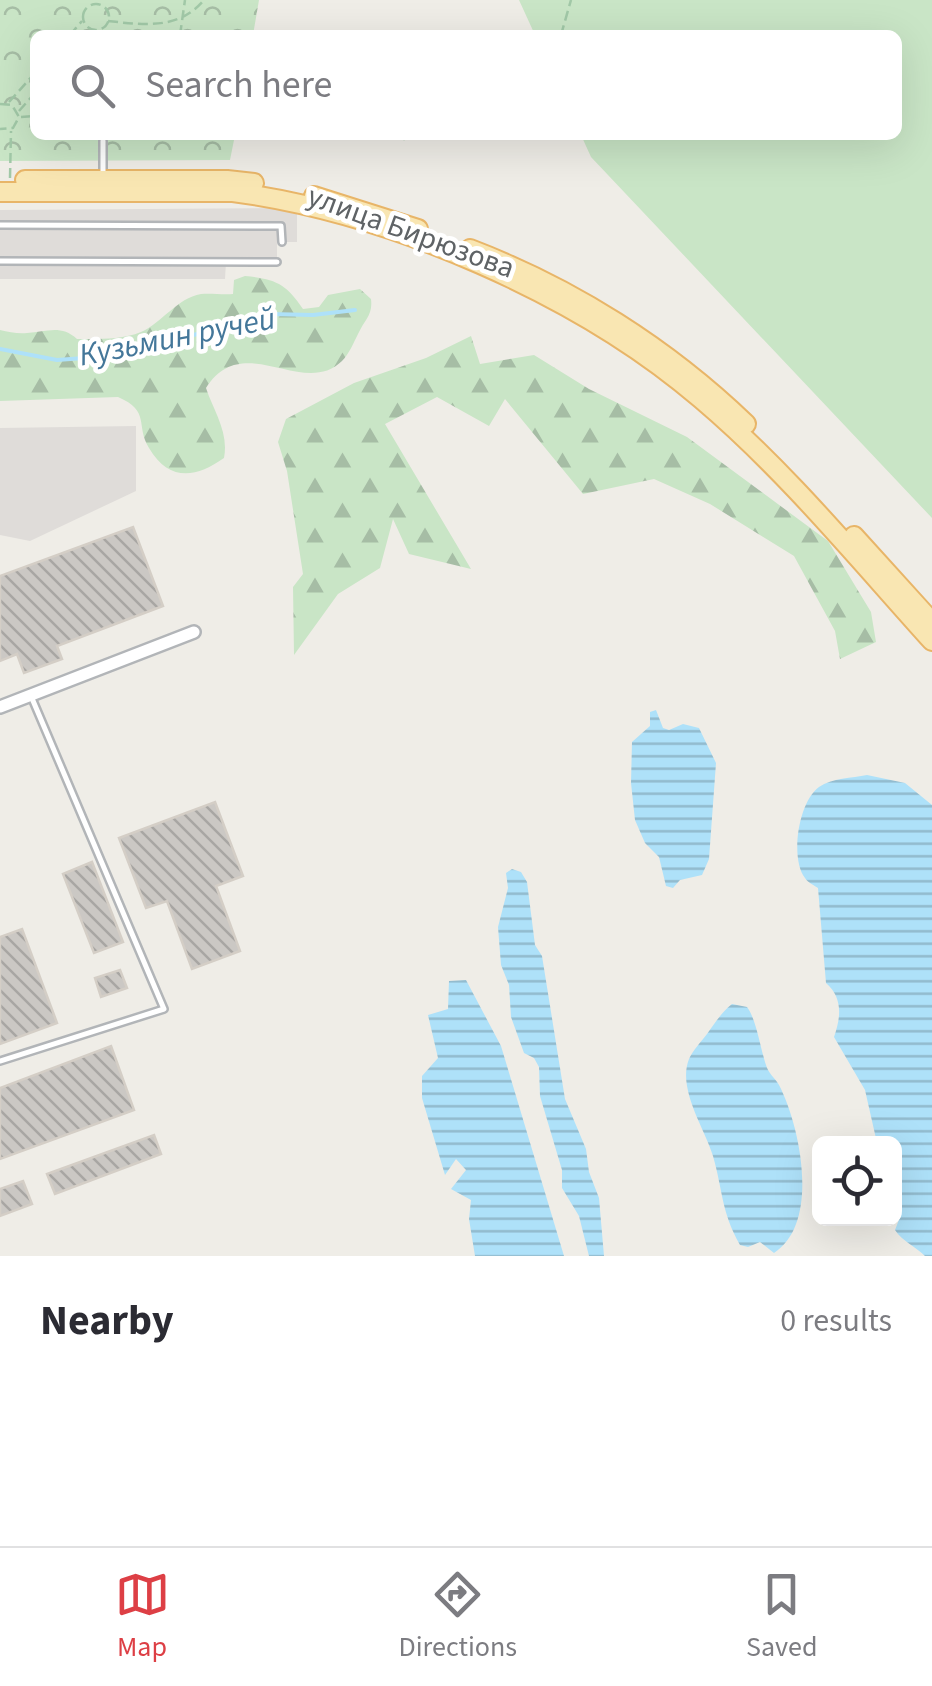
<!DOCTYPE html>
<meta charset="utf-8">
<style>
:root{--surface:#fff;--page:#f7f7f7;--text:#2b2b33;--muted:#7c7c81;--line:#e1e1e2;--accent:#dd3f45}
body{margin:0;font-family:"Source Sans 3",sans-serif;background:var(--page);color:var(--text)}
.controls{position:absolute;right:30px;bottom:30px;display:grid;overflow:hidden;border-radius:15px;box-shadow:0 10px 40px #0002}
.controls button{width:90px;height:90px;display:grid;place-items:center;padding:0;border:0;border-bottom:2px solid var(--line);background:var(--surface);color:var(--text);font:50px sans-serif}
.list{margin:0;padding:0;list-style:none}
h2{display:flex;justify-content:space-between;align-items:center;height:130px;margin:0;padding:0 40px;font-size:42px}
h2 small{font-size:32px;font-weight:400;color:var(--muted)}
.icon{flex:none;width:55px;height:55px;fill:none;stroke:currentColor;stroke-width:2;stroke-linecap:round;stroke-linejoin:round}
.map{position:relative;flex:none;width:932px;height:1256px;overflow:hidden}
.search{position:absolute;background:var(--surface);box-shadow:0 10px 40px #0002;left:30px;right:30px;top:30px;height:110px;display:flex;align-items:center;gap:25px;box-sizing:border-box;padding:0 35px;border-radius:15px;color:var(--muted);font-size:38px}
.sheet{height:290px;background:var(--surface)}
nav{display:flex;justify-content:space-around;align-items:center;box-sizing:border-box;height:140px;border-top:2px solid var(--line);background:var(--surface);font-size:28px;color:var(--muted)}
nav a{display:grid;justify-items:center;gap:5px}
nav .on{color:var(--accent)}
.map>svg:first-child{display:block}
.industrial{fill:#dfdcd9}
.grass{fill:#c9e5c6}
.forest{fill:url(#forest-firs)}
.park{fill:url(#park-crowns)}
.water{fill:url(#water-rules)}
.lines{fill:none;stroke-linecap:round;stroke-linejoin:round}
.stream{stroke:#aee1f9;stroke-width:4}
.building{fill:url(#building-back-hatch);stroke:#d4cec6;stroke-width:2.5}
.service-casing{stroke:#b2b5b8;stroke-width:10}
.minor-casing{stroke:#b2b5b8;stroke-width:16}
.primary-casing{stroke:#e8b568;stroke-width:22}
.path{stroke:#a1c8a7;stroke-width:2.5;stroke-dasharray:10 5;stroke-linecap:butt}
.service{stroke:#fff;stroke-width:5}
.minor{stroke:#fff;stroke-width:11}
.primary{stroke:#f9e6b2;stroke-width:18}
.labels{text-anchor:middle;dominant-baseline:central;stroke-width:9;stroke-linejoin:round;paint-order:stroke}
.street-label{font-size:30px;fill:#5f6366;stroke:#fff}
.water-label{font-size:32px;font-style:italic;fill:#44779a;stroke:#fff}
</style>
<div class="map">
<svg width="932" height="1256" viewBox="0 0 932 1256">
<defs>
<pattern id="forest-firs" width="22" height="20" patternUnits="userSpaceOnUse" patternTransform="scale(2.5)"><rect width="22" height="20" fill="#c9e5c6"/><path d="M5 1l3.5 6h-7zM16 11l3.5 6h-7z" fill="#a6bda5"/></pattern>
<pattern id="park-crowns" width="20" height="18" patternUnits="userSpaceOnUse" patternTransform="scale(2.5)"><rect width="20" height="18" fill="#c9e5c6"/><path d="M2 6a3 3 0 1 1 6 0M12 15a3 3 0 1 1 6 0" fill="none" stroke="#a6bda5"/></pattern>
<pattern id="water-rules" width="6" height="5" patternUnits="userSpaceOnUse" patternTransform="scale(2.5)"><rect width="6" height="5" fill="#aee1f9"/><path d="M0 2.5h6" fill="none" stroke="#91bacd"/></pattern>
<pattern id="building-back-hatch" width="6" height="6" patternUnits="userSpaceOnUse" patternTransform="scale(2.5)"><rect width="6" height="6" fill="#cbc8c4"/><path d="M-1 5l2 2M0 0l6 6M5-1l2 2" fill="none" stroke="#a8a6a3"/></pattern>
</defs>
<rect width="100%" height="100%" fill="#efede7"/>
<path class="industrial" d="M297,208v34h-20v20h-51l-1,17h-225v-69z
M136,426v65l-106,50 -30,-6v-107z"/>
<path class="grass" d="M519,0h413v518l-341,-361 -10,-22h316v-100h-362z"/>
<path class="forest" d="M245,276c31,3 41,8 58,33l16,-2 9,-12 32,-6 11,10c2,16 -6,20 -13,35 -4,8 -9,20 -16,27 -39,38 -99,-32 -136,27 8,24 23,44 18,70 -28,20 -55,24 -75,-10 -14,-23 2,-37 -31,-51l-118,4v-71c9,2 18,4 27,3 19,-1 34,-9 50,6 21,0 44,1 64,-7 21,-9 36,-34 60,-38 10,-1 22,1 32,0l1,-14z
M471,336l9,28 54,-9 55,34 98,48 141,104 43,71 5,30 -36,17 -5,-28 -41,-75 -84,-52 -56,-25 -71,15 -78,-95 -16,27 -52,-29 -52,27 86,145 -62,-15 -16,-35 -13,49 -42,26 -44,61 -1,-68 10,-13 -16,-103 -9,-29 8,-23 68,-36 72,-25z"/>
<path class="park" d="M0,0h259l-6,35h-218v100h200l-5,25 -230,1z"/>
<path class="water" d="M656,710l7,18 6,2 14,-6 16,4 17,35 -7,96 -7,16 -22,5 -7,8 -7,-2 -7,-29 -14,-14 -10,-23 -4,-37 1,-41 18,-16v-14z
M867,775l38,8 27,22v451h-7c-10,-10 -22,-14 -30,-26l5,-13 -5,-19 -1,-54 -17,-1 -12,-53 -31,-53c7,-20 9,-39 -8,-54l-8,-95c-4,-3 -10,-5 -13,-10 -15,-19 -7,-76 14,-91 13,-9 33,-9 48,-12z
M512,869l9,3 6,10 8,63 7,11 23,143 21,50 3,23 10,26 5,58h-15l-10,-40 -17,-28v-18l-22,-74 -1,-29 -5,-9 -10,-5 -13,-36 -2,-32 -8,-20 -3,-38 10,-39 -2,-15z
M466,980l35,66 63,210h-89l-6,-37 2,-19 -20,-11 15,-19 -10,-11 -11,16 -23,-77v-22l16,-18 -10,-43 20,-6 1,-28z
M732,1004l15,3c9,11 14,44 19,58 2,8 9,13 13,20 21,40 42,138 -5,168l-14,-11 -12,5 -8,-2c-19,-34 -17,-54 -27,-89 -8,-27 -36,-67 -24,-97 4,-9 12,-17 18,-25 8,-11 14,-21 25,-30z"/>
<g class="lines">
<path class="stream" d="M0,349l57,11 54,-4 94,-24 34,-13 31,-5 43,1 42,-5"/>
</g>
<path class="building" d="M133,527l30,79 -106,40 5,13 -38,14 -7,-19 -17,7v-85z
M215,802l28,74 -27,10 24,65 -48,18 -25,-68 -21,7 -27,-70z
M92,862l31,80 -29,11 -31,-79z
M22,929l35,94 -57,21v-107z
M120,970l7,18 -26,9 -6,-19z
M111,1046l23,64 -134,49v-71z
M154,1135l7,19 -106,40 -8,-20z
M23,1181l9,23 -32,12v-27z"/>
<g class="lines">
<defs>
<path id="service" d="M103,176v-35
M0,225l281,1 1,16
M0,261l277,1
M0,1061l164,-52 -133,-313"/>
<path id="minor" d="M0,707l194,-75"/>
<path id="primary" d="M25,180h202l27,3
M0,192h233c158,21 347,103 468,207 85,72 156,159 231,242
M314,196l104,33
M470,249c102,39 197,99 276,175
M854,536l78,86"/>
</defs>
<use href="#service" class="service-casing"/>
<use href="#minor" class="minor-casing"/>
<use href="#primary" class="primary-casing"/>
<path class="path" d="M83 17a13 13 0 1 1 26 0a13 13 0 1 1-26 0Z
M108,21c36,4 71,9 96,-21
M182,31l25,4
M70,35l12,-14
M180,35l5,-35
M561,35l10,-35
M9,102l26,-29
M0,104l12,1 7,12 -6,11 -13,1
M19,111l16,-18
M21,117l14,-1
M400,135l4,4 12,-4
M10,178l1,-47"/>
<use href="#service" class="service"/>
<use href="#minor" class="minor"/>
<use href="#primary" class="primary"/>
</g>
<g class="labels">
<g class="street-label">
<text transform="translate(411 232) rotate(20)">улица Бирюзова</text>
</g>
<g class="water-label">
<text transform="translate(177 337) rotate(-11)">Кузьмин ручей</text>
</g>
</g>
</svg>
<div class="controls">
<button><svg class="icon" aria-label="locate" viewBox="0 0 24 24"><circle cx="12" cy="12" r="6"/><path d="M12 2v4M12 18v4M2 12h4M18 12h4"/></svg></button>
</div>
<div class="search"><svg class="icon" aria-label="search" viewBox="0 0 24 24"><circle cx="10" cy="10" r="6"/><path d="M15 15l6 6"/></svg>Search here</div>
</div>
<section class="sheet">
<h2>Nearby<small>0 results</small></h2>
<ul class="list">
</ul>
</section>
<nav>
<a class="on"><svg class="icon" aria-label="map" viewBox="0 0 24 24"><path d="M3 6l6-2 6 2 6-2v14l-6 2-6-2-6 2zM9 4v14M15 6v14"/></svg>Map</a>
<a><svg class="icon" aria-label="directions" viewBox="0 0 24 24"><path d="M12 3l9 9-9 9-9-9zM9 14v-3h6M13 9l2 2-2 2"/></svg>Directions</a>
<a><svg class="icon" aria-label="saved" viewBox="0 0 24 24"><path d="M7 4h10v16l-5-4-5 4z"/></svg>Saved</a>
</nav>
